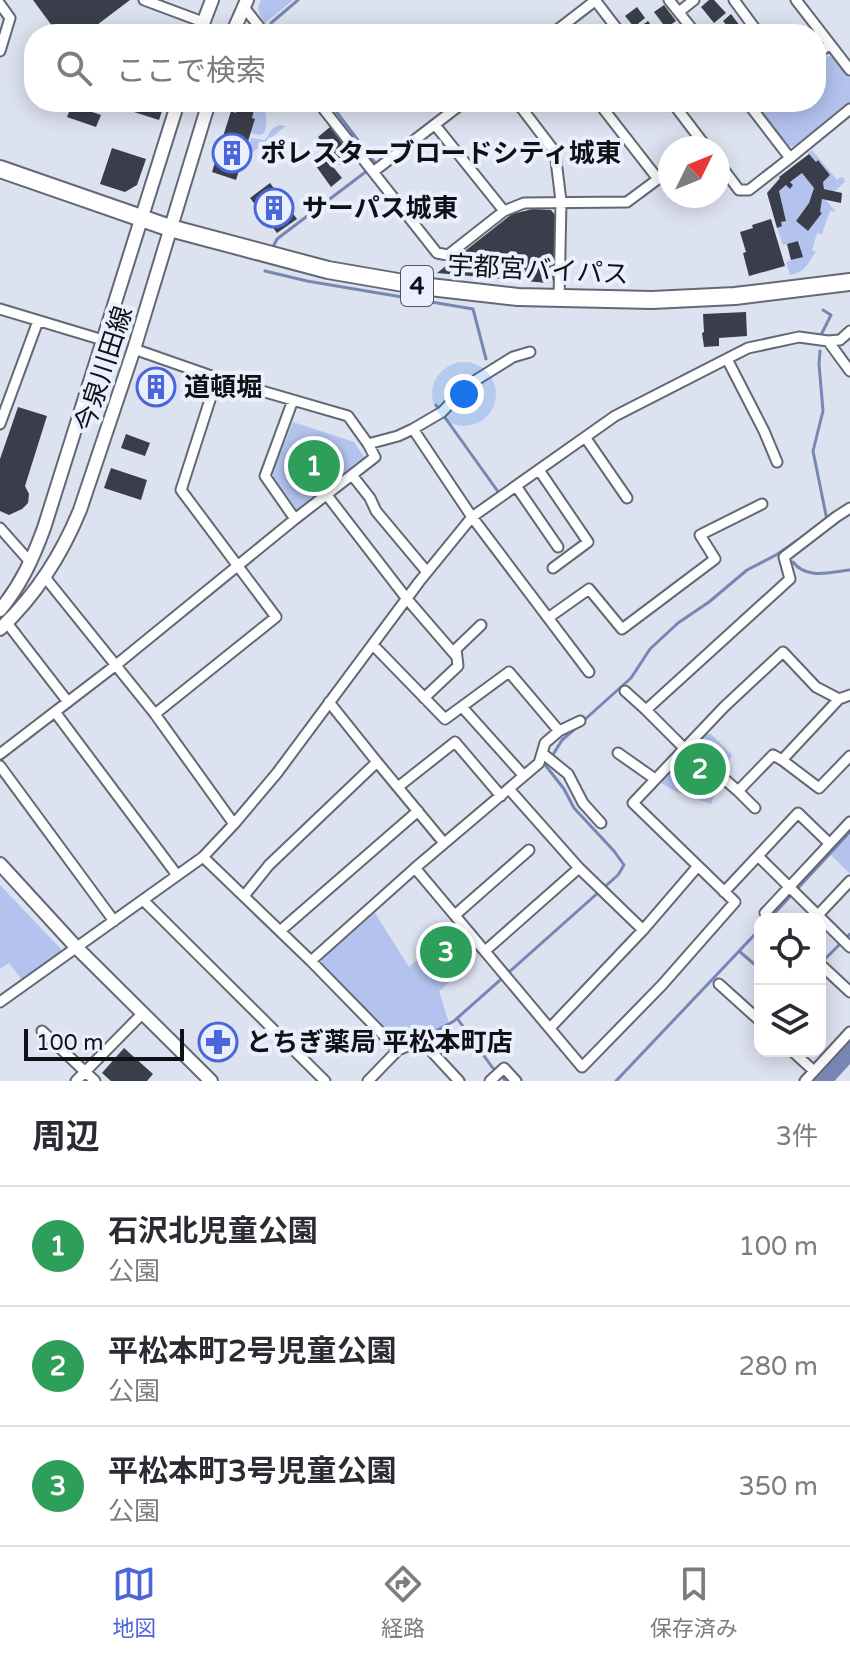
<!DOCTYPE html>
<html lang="ja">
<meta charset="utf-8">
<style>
:root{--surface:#fff;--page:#f2f2f3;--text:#2b2b33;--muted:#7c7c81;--line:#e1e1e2;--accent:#4b65da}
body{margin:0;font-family:"Varela Round","Noto Sans JP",sans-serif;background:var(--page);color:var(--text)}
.controls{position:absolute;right:24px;bottom:24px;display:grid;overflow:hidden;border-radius:16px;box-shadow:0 4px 20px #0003}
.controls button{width:72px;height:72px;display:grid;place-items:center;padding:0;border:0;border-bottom:2px solid var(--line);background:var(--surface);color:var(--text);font:40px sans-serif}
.compass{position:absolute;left:658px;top:136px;width:72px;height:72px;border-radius:50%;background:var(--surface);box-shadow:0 4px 20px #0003;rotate:47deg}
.scale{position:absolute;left:24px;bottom:20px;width:160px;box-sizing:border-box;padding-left:8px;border:4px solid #0f1116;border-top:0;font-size:22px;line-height:28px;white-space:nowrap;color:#0f1116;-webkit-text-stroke:6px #eaeffe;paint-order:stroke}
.you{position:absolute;left:464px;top:394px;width:28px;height:28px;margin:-20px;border:6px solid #fff;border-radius:50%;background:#1a73e8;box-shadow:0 0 0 12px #1a73e833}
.badge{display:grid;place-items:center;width:52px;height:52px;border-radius:50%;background:var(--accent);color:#fff;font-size:26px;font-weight:700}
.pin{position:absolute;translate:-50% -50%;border:4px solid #fff;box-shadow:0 2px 8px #0006}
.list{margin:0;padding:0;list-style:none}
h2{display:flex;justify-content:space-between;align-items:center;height:104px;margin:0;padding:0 32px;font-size:34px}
h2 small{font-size:26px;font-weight:400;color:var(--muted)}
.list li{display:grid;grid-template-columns:52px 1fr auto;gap:24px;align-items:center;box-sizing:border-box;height:120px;padding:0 32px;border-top:2px solid var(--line)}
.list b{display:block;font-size:30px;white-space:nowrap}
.list p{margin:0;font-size:26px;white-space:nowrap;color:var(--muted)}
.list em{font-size:26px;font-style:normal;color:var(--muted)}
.icon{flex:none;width:44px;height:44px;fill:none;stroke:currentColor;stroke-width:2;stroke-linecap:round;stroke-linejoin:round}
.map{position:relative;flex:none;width:850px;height:1081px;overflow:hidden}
.search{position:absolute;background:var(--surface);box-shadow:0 4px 20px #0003;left:24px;right:24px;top:24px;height:88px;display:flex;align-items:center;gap:20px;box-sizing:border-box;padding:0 28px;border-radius:32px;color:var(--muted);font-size:30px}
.sheet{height:464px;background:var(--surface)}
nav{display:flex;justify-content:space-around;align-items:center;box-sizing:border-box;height:112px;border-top:2px solid var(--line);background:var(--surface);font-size:22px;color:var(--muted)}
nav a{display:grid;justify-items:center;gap:4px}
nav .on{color:var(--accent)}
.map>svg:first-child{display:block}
.green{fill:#b4c3ee}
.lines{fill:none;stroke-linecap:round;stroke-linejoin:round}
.stream{stroke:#7886b3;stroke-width:3}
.river{stroke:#7886b3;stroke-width:20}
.building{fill:#3a3e4a}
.street-casing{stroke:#636875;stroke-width:13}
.secondary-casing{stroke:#636875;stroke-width:16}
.highway-casing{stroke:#636875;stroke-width:20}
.street{stroke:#fff;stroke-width:9}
.secondary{stroke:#fff;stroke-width:12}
.highway{stroke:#fff;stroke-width:16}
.labels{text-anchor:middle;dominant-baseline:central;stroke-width:8;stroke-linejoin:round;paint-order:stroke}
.shield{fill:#eaeffe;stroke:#51545c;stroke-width:2}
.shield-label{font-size:24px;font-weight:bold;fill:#0f1116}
.poi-label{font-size:26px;font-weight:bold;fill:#0f1116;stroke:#eaeffe;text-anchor:start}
.street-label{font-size:26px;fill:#0f1116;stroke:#eaeffe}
</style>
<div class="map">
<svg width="850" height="1081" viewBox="0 0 850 1081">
<rect width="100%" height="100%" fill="#dde2f1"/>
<path class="green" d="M261,0h32l-28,23c-6,-9 -9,-14 -4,-23z
M827,56l7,1 16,21v27l-56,42 -6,-1 -27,-34 2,-7 4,-3h49v-38z
M234,102h29c3,8 5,24 1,31l-4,2 -9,-2 4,-13 -3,-2 2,-8 -15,-5 -3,8 -5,-2z
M279,125l7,1 -41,32 6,-20 14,2 7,-11z
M812,150l25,30 4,-3 3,1 1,4 -10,9 -11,-2 -1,-7 7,-7 -12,-15 -2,2 -8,-9z
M802,173l12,15 -5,15 -13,18 12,10 13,-17 -1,-2 2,-13 4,1 10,12 -6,-1 -8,23 -5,-1 -5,17 4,2c-10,12 -9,20 -26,23l-4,-13 16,-5 -3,-16 -16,4 -6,-17 5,-2 -1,-4 5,-2 -7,-29 7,-6 4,3 3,-3 -3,-3z
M293,422l61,20 10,15 -67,53 -25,-36z
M706,734h5l21,21 -21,49 -34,-12 -16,-9z
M850,835v39l-19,-19z
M0,885l61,64 -2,7 -37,24 -13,-17 -9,6z
M375,913l34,54 44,-38h8l13,16 -24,19 8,11 -19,16 11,35 -23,13 -5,-5 -23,11 -77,-78v-8z"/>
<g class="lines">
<path class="stream" d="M276,34l-5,-11 27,-23
M273,247l4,-8 99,-75 -47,-62
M265,271l42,10 166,28 13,50
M821,335l10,-20 -8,-5
M820,351l-1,13 4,47 -10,40 14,69
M436,405l63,88
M793,562c14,18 37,10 57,8
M582,722l49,-44 19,-29 28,-26 31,-21 38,-32 29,-15 25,-17
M771,917l79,-85
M739,951l21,18
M822,962l28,-28
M457,1018l35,49 14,14
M425,1037l29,-16 164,-146 6,-10 -10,-14 -40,-43 -10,-19 -18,-23 16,-26 15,-13
M616,1081l144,-152"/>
<path class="river" d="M821,1081l29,-32"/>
</g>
<path class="building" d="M33,0h97l-45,34h-27z
M709,0h5l12,13 -12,10 -13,-16z
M664,5l12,16 -10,7 -12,-16z
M637,7l8,11 -11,9 -9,-11z
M731,14l9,12 -8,6 -9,-11z
M648,21l7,10 -4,3h-10l-4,-5z
M103,102h62l-6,18z
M72,105l29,10 -5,12 -29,-10z
M238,105l16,5 -2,8 3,1 -19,61 -24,-8 19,-61 5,2z
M330,127l22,29 -12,9 -22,-28z
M112,148l34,11 -9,26 -12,7 -25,-8z
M809,154l7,8 2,-2 12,15 -7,7 1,7 18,4 -1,10 -19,-4 -2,13 2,1 -14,18 -12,-10 13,-18 5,-15 -12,-15 -12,9 3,3 -3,4 -4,-4 -7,6 7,30 -5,1 1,4 -5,2 -10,-35 13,-15 -1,-1z
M326,158l16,20 -11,9 -15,-21z
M270,183l27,36 -20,14 -27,-35z
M533,209l18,1 5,6v62l-8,5 -111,-10 75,-59z
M771,219l14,47 -36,10 -6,-23 3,-1 -6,-20 13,-4 -1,-3z
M798,241l5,16 -12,3 -4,-16z
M746,312l1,24 -28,2v8l-15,1 -2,-14 2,-1 -1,-18z
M145,375l28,9 -5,15 -28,-9z
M18,407l29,9 -22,70 4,8 -1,9 -6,6 -13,6 -9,-4v-52z
M126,434l24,9 -5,13 -24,-8z
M111,468l36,12 -6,20 -37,-12z
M124,1048l29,26 -6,7h-36l-9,-8z"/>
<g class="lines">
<defs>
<path id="street" d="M144,0l59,22
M595,0l26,34
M669,0l27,34
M734,0l25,34
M796,0l34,44
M0,4l10,14 -10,33
M243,6l22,28
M679,12l15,-12
M552,34l44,-34
M816,55l14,-11 20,26
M318,102l119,151 11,2 56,-44
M517,102l38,50 6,49 -2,98
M672,102l35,46
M435,125l69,86 20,-8 103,-1 31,-23 -60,-77
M790,158l60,-49
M718,162l21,28h10l41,-32 -43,-56
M373,172l91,-70
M658,179l12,-10
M0,309l103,31
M828,341l22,30
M134,349l83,29 131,38 20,28
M727,359l37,72 13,31
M217,378l-36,112 95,127 -121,97 79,110
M293,400l-28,76 30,43
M0,424l38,-103
M413,429l29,-17 26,-27 45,-28 17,-5
M585,437l42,61
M539,470l49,72 -35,26
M352,475l18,23 6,13 51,61
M516,486l42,61
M326,494l81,105 50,58
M0,528l31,35
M44,576l111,138
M548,618l41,-29 33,40 93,-70 -15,-24 62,-31
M7,623l61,79
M373,645l72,74 64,-47 50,59
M625,691l21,19 144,-131 -6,-22 52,-40 14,-9
M424,698l34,-32 -2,-17 25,-24
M839,699l-57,61 37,28 31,-32
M329,702l48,60
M462,707l62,69
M646,710l38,38
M55,712l122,163
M542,753l26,21 15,29 18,20
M618,753l37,26
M0,754l116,-89 179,-146 80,-62 -7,-13 30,-8 15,-7 59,88 117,155
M0,766l114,155
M723,778l15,13 35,-36 9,5
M398,787l57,-45 46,54
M509,789l70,79 64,62
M738,791l17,17
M758,856l92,91
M203,857l108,104
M415,868l167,199 80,-82 73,-83 -102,-99 91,-96 59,-55 33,35 23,12 11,-4
M724,892l74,-79 31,30
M244,896l25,-31 108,-103 67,81
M143,900l182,181
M455,915l74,-65
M818,915l32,-34
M771,919l-6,-6 85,-91
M280,931l138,-120
M485,951l94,-83
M820,964l30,28
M719,984l41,37
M0,1002l203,-145 31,-33 43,-51 142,-191 53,-65 143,-101 133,-68 51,-11 29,4 12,-1 10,-9
M550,1028l93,-98 55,-64
M42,1031l53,50
M398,1050l23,-10 38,41
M792,1051l22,20
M76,1081l67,-68
M368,1081l30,-31 -87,-89 104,-93 124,-105 6,-20 14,-12 21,-10
M490,1081l14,-13 12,13
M805,1081l45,-49"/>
<path id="secondary" d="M199,34l13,-34
M232,34l15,-34
M0,610c21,-25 33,-52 44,-82l134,-426
M0,629c35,-33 62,-75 80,-119l54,-161 75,-247
M0,864l76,83 135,134"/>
<path id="highway" d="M0,169l170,59 158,42 93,16 97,11 134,3 83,-4 115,-14"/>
</defs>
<use href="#street" class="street-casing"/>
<use href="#secondary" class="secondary-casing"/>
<use href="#highway" class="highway-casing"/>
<use href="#street" class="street"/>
<use href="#secondary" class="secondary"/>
<use href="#highway" class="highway"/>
</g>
<defs>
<symbol id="building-ring" viewBox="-11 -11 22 22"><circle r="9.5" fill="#eaeffe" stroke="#4b65da" stroke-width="1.5"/><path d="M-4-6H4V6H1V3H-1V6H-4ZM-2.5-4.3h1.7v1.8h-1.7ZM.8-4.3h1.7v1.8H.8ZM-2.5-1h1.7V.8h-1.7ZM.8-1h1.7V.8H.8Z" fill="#4b65da"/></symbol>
<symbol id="pharmacy-ring" viewBox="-11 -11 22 22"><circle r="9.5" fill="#eaeffe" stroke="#4b65da" stroke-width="1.5"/><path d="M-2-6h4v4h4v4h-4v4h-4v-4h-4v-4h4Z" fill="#4b65da"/></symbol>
</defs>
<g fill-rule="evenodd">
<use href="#building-ring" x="210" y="131" width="44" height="44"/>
<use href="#building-ring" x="252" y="186" width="44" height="44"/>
<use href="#building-ring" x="134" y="365" width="44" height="44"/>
<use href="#pharmacy-ring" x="196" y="1020" width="44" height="44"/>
</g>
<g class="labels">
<rect class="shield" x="401" y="266" width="32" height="40" rx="6"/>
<g class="shield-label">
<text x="417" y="286">4</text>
</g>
<g class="poi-label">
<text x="260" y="153">ポレスターブロードシティ城東</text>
<text x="302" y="208">サーパス城東</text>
<text x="184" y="387">道頓堀</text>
<text x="246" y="1042">とちぎ薬局 平松本町店</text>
</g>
<g class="street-label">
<text transform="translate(538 270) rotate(3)">宇都宮バイパス</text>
<text transform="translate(104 369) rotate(-72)">今泉川田線</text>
</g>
</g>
</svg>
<div class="controls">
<button><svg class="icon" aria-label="locate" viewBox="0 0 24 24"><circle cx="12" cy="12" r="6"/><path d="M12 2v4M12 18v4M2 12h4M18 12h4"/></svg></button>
<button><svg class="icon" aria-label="layers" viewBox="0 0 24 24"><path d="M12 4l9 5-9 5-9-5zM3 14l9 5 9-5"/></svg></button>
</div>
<svg class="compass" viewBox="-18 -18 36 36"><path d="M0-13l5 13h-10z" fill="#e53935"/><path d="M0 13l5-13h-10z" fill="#7c7c81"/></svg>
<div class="scale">100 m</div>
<div class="you"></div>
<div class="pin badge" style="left:314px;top:466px;background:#2e9e5b">1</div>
<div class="pin badge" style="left:700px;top:769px;background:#2e9e5b">2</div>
<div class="pin badge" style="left:446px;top:952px;background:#2e9e5b">3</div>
<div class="search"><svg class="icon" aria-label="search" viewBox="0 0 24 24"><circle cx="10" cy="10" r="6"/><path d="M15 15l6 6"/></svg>ここで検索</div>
</div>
<section class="sheet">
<h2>周辺<small>3件</small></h2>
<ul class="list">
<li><span class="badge" style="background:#2e9e5b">1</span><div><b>石沢北児童公園</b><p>公園</p></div><em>100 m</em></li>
<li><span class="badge" style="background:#2e9e5b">2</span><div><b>平松本町2号児童公園</b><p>公園</p></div><em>280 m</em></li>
<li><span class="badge" style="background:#2e9e5b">3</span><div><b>平松本町3号児童公園</b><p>公園</p></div><em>350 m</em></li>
</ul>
</section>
<nav>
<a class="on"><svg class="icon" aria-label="map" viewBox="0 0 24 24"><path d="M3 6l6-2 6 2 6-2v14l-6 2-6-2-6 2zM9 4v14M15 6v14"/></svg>地図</a>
<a><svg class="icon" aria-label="directions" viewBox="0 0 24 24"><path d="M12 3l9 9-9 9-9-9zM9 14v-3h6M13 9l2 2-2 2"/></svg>経路</a>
<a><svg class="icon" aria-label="saved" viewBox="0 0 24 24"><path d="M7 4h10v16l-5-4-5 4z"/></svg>保存済み</a>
</nav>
